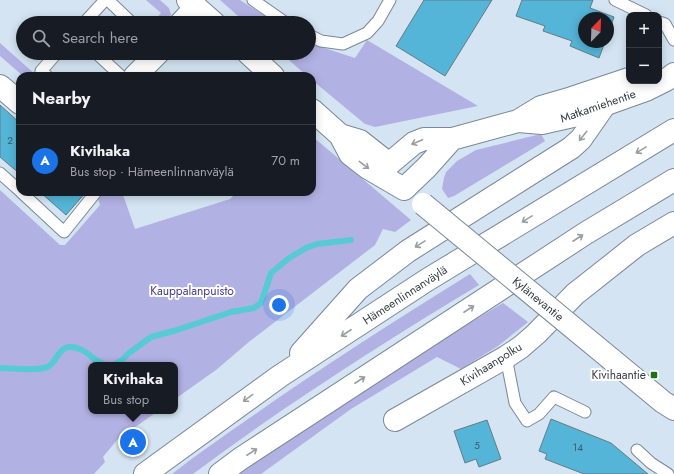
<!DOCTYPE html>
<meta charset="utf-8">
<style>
:root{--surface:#171b24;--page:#242831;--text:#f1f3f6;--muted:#9ea1a6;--line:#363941;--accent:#1a73e8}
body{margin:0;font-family:Jost,sans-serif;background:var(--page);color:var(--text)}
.controls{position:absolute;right:12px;top:12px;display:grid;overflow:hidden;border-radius:8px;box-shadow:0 2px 10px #0003}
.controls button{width:36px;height:36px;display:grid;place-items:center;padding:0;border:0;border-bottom:1px solid var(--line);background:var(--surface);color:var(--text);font:20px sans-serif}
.compass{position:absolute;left:578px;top:12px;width:36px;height:36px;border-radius:50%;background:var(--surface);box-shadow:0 2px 10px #0003;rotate:23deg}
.you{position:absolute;left:279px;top:305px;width:14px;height:14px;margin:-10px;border:3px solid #fff;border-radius:50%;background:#1a73e8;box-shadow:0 0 0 6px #1a73e833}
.badge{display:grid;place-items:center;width:26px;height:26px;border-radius:50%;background:var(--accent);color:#fff;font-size:13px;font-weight:700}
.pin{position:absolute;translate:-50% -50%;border:2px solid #fff;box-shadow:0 1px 4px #0006}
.popup{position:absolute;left:88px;top:362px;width:90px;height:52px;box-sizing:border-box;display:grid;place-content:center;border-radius:8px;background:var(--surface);filter:drop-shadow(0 1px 3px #0005);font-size:13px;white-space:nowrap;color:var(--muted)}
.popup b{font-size:15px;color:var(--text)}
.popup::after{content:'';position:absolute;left:50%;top:100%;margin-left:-8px;border:8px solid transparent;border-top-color:var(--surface)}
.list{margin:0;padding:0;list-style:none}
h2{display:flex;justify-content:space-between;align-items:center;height:52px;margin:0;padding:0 16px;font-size:17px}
h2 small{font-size:13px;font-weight:400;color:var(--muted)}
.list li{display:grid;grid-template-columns:26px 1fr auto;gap:12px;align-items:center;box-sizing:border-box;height:72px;padding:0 16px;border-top:1px solid var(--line)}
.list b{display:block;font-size:15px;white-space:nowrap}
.list p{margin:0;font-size:13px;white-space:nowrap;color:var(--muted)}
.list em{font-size:13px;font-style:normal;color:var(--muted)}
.icon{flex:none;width:22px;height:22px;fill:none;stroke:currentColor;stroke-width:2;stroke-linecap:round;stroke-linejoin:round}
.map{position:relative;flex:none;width:674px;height:474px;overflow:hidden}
.search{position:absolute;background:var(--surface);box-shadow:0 2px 10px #0003;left:16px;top:16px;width:300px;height:44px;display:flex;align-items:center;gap:10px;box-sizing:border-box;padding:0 14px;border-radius:22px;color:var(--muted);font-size:15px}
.panel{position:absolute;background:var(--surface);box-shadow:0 2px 10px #0003;left:16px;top:72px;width:300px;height:124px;border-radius:12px}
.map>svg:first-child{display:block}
.green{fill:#b2b1e3}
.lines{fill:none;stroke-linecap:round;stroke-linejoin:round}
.stream{stroke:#57cad4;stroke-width:6}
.building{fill:#54b5d8;stroke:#677b82}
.service-casing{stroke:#798895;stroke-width:13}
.minor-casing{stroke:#798895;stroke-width:24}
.tertiary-casing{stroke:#798895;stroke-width:24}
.trunk-casing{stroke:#798895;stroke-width:24}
.service{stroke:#fff;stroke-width:11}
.minor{stroke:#fff;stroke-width:22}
.tertiary{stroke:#fff;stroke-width:22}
.trunk{stroke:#fff;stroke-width:22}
.minor-bridge-casing{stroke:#798895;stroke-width:24;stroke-linecap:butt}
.minor-bridge{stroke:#fff;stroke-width:22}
.oneway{stroke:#9b9ea1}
.poi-dot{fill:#1f7018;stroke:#fff;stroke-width:1.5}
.labels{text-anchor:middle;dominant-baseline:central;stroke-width:4;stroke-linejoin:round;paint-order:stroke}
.number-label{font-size:10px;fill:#3e5c68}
.street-label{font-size:12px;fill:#373e43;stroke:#fff}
.park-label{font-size:12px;fill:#463a8e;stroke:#fff}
.poi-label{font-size:12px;fill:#373e43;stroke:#fff;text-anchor:end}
</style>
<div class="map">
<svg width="674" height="474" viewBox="0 0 674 474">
<rect width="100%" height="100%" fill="#d4e4f2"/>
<path class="green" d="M146,0h14l9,8 2,7 -6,8h-13l9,-10z
M220,0h20l36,23h-30z
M367,40l111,66 -103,21 -10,-3 -53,-44v-4h-5l-26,-23h28v-10l46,15z
M0,43l36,32 1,1h-14l-23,-20z
M541,134l4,7 -3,2 -88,53 -6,2 -6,-9 2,-11 2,-6 11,-11 19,-11z
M312,136l99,84 -16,12 -12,-3 -8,16 -125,96 -34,29 -41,29v-34h-84v46h67l-41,29 -14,17 2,5 -11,12h-94v-284l60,55h5l35,-40 -4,-13h26l13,37 95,-30 7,-7h75z
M470,274l9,11c-98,59 -195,121 -286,189h-21c25,-20 52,-38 79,-57 71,-50 145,-97 219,-143z
M503,303l25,19 -30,24 -37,23 -24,-12 -86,52 -90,65h-22c85,-61 174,-118 264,-171z"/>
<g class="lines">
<path class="stream" d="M113,365l8,-4 8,-8 22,-16 26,-7 54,-18 23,-4 7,-5 10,-30 18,-15 17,-10 11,-4 34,-4
M0,368c11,0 41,4 49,-2 8,-5 10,-20 22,-19 15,0 22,15 35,18"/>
</g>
<path class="building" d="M424,0h68l-47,76 -49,-30z
M522,0h71l-3,8 24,9 -6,17v-16h-24v24h21l-6,16 -29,-12 2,-5 -29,-10 2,-5 -29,-10z
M0,105l20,18v51l-20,-17z
M40,192h46l-20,23z
M551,419l60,24 37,31h-64l-39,-15 2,-5 -8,-3z
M487,420l14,39 -22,8 -3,-8 -11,4 -11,-32z"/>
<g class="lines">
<defs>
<path id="service" d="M108,0l24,23
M253,0l33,23
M615,0l31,15
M659,22l6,2 9,16
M84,23l21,-23
M309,35l12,6 22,3 24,-11 11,-12 12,-21
M96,53l25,23
M47,76l-6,-5 16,-18
M0,173l20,18
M21,192l43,40 32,-40
M506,357l9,46 12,18 12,-7 15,-17 31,15
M637,450l14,13 17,11"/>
<path id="minor" d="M181,23l15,-16
M135,76l23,-23
M0,86l20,17
M611,359l52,43 11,7
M395,420l111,-63 15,-10 15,-13 39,-40 62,-49 37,-22"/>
<path id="tertiary" d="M188,0l26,23
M248,53l25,23
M312,110l28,25 10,19 18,14 36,21 23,-22 25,-28
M518,121l24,2 31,-7 73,-26 20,-10 8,-6
M340,135l20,6 29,23 25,-21 10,-4h28l66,-18 23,-14 31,-9 57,-19"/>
<path id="trunk" d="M301,353l57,-64 50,-38 163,-103 10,-9 39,-56
M145,474l135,-98 147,-96 247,-150
M220,474l20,-15 346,-226 88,-53"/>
</defs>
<use href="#service" class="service-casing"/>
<use href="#minor" class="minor-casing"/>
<use href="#tertiary" class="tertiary-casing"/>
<use href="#trunk" class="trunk-casing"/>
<use href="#service" class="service"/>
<use href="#minor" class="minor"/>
<use href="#tertiary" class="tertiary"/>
<use href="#trunk" class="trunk"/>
<defs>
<path id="minor-bridge" d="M423,204l188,155"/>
</defs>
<use href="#minor-bridge" class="minor-bridge-casing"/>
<use href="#minor-bridge" class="minor-bridge"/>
</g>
<defs><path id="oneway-shaft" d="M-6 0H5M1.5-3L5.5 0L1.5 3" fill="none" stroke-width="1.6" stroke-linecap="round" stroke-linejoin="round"/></defs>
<g class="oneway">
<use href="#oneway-shaft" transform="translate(583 136) rotate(129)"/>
<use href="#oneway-shaft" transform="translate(417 142) rotate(157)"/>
<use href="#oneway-shaft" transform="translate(641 150) rotate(149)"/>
<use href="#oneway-shaft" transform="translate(364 165) rotate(37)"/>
<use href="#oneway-shaft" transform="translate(527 219) rotate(148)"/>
<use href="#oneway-shaft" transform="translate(578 238) rotate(-33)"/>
<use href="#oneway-shaft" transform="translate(420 244) rotate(148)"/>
<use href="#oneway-shaft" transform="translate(469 309) rotate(-33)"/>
<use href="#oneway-shaft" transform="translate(346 333) rotate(147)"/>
<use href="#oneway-shaft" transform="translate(360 380) rotate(-33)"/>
<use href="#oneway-shaft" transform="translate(248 398) rotate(144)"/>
<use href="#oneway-shaft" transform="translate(252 452) rotate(-33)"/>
</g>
<rect class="poi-dot" x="650" y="371" width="8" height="8" rx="2"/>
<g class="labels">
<g class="number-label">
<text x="10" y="140">2</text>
<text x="477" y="445">5</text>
<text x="578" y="447">14</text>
</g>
<g class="street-label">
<text transform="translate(598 106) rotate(-19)">Matkamiehentie</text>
<text transform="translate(405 295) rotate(-33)">Hämeenlinnanväylä</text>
<text transform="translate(538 299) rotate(39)">Kylänevantie</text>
<text transform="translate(491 364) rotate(-32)">Kivihaanpolku</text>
</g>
<g class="park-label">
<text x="192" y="291">Kauppalanpuisto</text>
</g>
<g class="poi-label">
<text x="646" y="375">Kivihaantie</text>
</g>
</g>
</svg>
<div class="controls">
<button>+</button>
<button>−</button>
</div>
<svg class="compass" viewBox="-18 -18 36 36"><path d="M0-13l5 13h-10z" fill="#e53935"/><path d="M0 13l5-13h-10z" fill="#9ea1a6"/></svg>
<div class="you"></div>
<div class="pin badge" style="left:133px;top:442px">A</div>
<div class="popup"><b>Kivihaka</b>Bus stop</div>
<div class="search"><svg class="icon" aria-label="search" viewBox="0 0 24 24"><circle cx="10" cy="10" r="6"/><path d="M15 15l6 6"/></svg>Search here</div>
<section class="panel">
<h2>Nearby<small></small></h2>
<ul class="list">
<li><span class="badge">A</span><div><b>Kivihaka</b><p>Bus stop · Hämeenlinnanväylä</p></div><em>70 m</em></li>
</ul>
</section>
</div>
